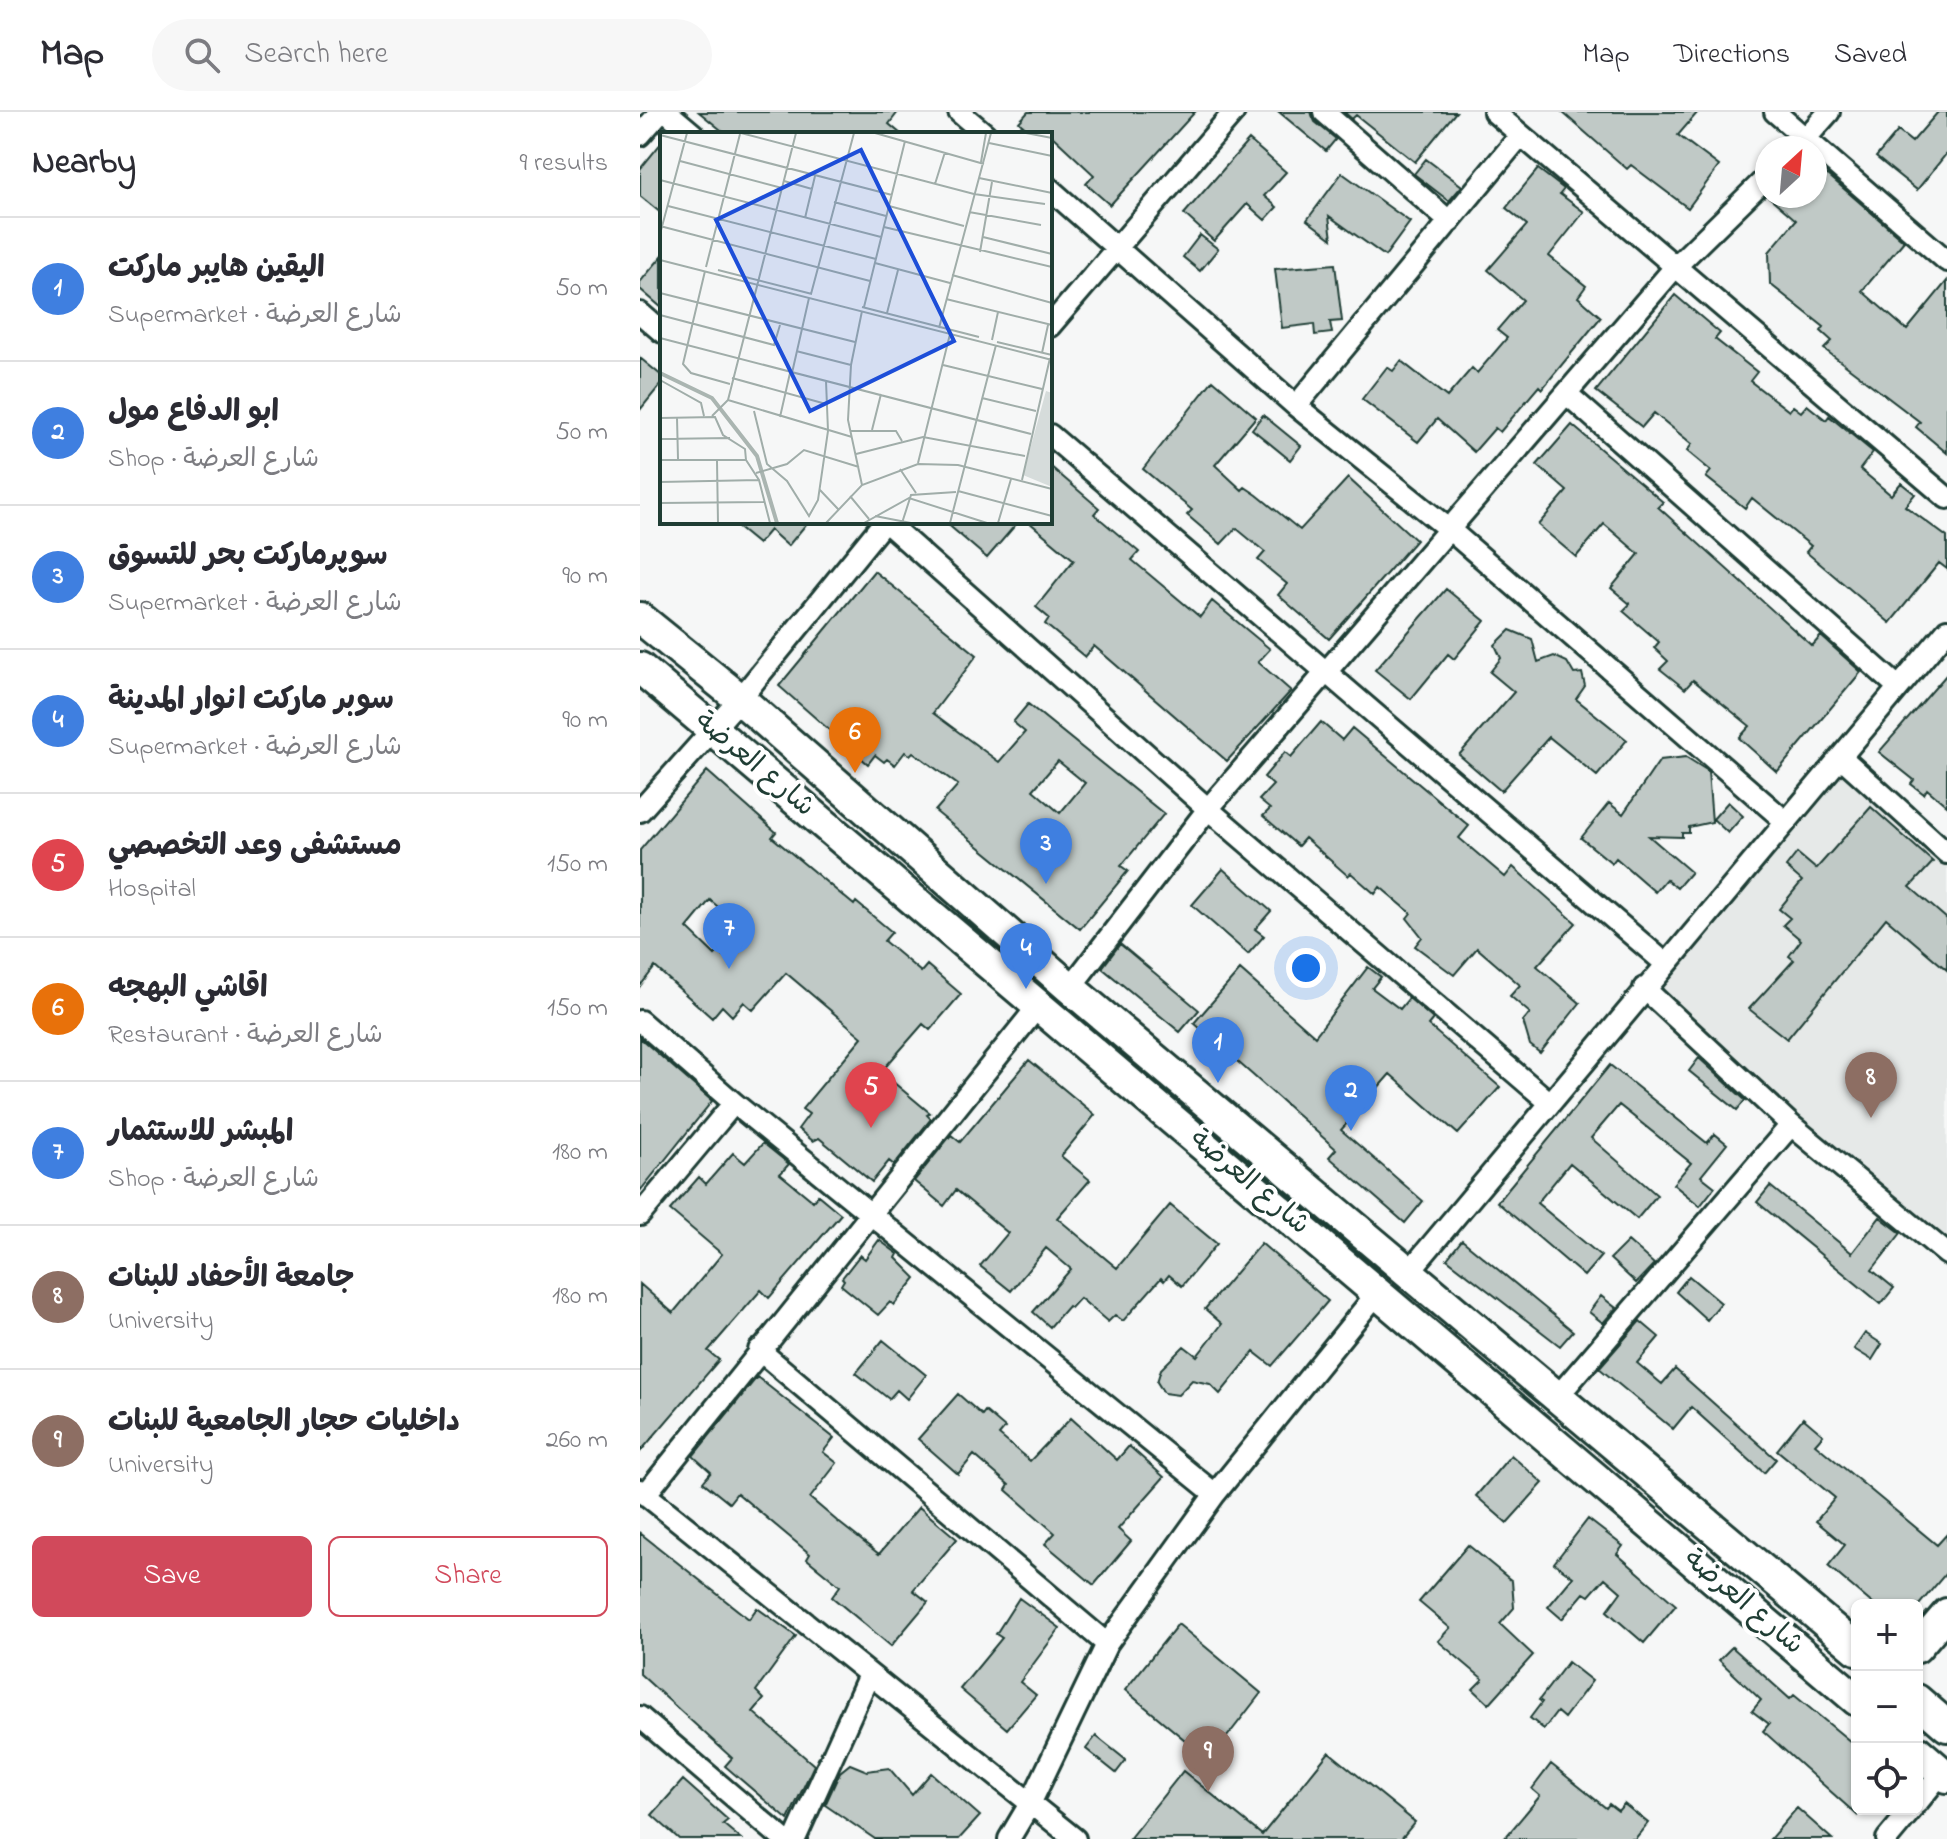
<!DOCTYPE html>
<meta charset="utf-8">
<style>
:root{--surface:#fff;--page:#f7f7f7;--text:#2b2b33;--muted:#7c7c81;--line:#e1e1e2;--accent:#d1495b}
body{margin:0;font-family:"Indie Flower","Playpen Sans Arabic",sans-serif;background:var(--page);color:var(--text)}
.controls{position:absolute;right:24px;bottom:24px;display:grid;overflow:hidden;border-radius:12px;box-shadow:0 2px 6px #0004}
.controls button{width:72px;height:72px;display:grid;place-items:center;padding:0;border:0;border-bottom:2px solid var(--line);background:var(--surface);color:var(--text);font:40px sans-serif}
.compass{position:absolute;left:1115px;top:24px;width:72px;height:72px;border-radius:50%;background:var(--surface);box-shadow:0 2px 6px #0004;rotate:26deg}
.you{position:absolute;left:666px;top:856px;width:28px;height:28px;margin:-20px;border:6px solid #fff;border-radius:50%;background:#1a73e8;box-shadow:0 0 0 12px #1a73e833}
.badge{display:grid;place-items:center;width:52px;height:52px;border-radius:50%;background:var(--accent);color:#fff;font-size:26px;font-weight:700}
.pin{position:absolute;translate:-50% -66px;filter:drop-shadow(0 2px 4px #0008)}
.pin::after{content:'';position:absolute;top:42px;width:28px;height:24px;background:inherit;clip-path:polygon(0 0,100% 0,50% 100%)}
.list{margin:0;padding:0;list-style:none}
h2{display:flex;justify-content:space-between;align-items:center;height:104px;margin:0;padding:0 32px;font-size:34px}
h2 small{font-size:26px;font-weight:400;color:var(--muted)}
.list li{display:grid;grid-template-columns:52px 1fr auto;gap:24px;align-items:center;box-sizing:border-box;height:144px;padding:0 32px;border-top:2px solid var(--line)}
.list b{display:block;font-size:30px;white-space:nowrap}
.list p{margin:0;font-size:26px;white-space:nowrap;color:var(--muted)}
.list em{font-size:26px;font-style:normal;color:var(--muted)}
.actions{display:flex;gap:16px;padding:24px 32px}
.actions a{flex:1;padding:18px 0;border:2px solid var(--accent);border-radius:12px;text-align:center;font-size:28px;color:var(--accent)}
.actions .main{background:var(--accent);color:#fff}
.icon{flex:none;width:44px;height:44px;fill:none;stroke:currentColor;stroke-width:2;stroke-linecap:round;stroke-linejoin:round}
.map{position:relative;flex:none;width:1307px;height:1727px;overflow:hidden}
header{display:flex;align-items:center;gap:48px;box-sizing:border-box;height:112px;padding:0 40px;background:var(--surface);border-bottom:2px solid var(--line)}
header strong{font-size:38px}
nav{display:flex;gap:44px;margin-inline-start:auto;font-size:28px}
.search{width:560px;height:72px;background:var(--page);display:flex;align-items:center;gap:20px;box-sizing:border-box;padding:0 28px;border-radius:44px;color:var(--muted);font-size:30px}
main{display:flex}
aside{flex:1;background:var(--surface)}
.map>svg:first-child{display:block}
.built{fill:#e6e9e8}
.building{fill:#c0c9c6;stroke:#1f3d34;stroke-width:2;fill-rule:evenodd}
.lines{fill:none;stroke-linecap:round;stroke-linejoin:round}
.street-casing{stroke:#1f3d34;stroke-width:26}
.secondary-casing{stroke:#1f3d34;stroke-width:34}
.primary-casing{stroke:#1f3d34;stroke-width:36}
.street{stroke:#fff;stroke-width:20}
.secondary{stroke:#fff;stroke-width:28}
.primary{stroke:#fff;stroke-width:30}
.labels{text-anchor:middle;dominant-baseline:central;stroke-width:8;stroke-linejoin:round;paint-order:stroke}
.street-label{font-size:28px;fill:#1f3d34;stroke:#fff}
.inset-river{fill:none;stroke:#aab5b1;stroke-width:4}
.inset-road{fill:none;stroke:#a0ada9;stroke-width:2}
.view{fill:#1d4ed8;fill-opacity:0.15;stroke:#1d4ed8;stroke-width:4}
.inset-edge{fill:none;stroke:#1f3d34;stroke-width:4}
</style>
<header>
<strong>Map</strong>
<div class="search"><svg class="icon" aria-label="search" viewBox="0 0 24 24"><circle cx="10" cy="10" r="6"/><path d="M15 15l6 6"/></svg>Search here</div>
<nav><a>Map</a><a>Directions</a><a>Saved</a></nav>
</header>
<main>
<aside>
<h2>Nearby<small>9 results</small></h2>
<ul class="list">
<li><span class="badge" style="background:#3f7fe0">1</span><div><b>اليقين هايبر ماركت</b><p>Supermarket · شارع العرضة</p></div><em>50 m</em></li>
<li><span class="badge" style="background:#3f7fe0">2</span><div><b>ابو الدفاع مول</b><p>Shop · شارع العرضة</p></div><em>50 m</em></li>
<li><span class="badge" style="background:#3f7fe0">3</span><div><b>سوپرمارکت بحر للتسوق</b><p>Supermarket · شارع العرضة</p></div><em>90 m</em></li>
<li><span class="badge" style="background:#3f7fe0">4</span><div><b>سوبر ماركت انوار المدينة</b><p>Supermarket · شارع العرضة</p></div><em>90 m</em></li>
<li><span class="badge" style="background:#e0444e">5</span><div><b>مستشفى وعد التخصصي</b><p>Hospital</p></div><em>150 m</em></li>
<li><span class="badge" style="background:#e8710a">6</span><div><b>اقاشي البهجه</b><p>Restaurant · شارع العرضة</p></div><em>150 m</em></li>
<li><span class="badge" style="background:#3f7fe0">7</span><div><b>المبشر للاستثمار</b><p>Shop · شارع العرضة</p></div><em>180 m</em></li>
<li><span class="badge" style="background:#8d6e63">8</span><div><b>جامعة الأحفاد للبنات</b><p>University</p></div><em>180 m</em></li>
<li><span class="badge" style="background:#8d6e63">9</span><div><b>داخليات حجار الجامعية للبنات</b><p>University</p></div><em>260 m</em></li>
</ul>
<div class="actions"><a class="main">Save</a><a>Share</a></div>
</aside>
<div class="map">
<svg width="1307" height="1727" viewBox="0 0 1307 1727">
<rect width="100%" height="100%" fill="#f6f7f7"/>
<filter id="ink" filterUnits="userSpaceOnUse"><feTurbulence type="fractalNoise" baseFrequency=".0125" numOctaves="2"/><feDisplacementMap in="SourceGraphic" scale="16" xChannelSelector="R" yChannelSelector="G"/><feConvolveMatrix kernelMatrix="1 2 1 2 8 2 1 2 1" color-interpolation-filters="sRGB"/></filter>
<g filter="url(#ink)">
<path class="built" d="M1201,645l106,88v403l-303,-260z"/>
<path class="building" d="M59,0h199l-9,12 12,10h-175z
M388,0h167l-85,93 -24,-21 8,-9 -44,-41h-18l-13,-12z
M639,0h32l4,10 21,17 -10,12z
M704,0h112l-41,50 -59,-47 -4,4z
M922,0h136l-20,23 41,31 -31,42 -57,-43 -4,4z
M1298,0h9v41l-30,37 -41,-33 22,-26 14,11z
M609,28l37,32 -22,24 13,11 -12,13 -18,-16 -33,37 -30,-27z
M22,30v72l-22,-18v-27z
M786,47l36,27 -13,15 -35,-27z
M898,57l26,20 -4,5 24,18 -35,44 37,30 -8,11 23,20 -59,72 -3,-3 -39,46 -5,-4 -21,24 -37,-33 -19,23 -56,-43 25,-32 6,4 8,-10 46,36 25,-29 5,5 30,-35 -10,-8 26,-30 -35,-30 39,-45 -21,-17z
M702,61l68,49 -25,34 -56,-40 3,23 -25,-19z
M1188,63l76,66 -42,50 45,39 40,-49v172l-31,-26 4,-5 -96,-73 8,-8 -11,-10 3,-4 -54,-43 -1,-32 27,-32 -28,-24h47v-19z
M560,123l18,14 -18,22 -17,-14z
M22,144v52l-22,-19v-7z
M695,152l7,57 -12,1 2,11 -17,2 -1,-11 -32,4 -7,-59z
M1035,183l45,38 -5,6 42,33 -7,9 39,30 4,-5 8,6 6,-7 19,15 3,-4 44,36 -13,17 31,26 10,-12 14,11 -10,12 42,31v32l-8,-6 -49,60 -84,-71 5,-6 -59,-48 -7,10 -39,-31 5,-6 -24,-20 5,-7 -38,-31 -12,14 -46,-36z
M0,246l22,18v7l-22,27z
M573,268l43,37 -41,48 27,25 3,-3 12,8 43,35 48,-52 68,62 -87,99 -51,-44 9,-11 -29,-24 7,-8 -29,-24 -15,16 -34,-29 5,-5 -49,-41z
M623,303l38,31 -11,14 -38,-31z
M932,313l91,77 -5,5 154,139 9,-10 40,36 -84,100 -38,-34 11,-12 -57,-46 -8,9 -25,-20 8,-8 -14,-13 5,-6 -36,-31 7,-7 -19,-16 28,-34 -35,-30 -28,33 -38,-32 29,-34 -30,-26z
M410,354l49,42 -5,6 45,38 -7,8 68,57 12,-16 58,48 -12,13 33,29 -64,70 -133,-115 -9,11 -40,-33 4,-6 -13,-11 38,-47 -45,-38h21z
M91,410h77l-20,24 -18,-16 -12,14z
M305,410h73l-31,36z
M234,459l103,84 -44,58 66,49 26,-30 -12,-10 15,-18 136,110 -43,52 7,5 -48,58 -145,-118 23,-26 -45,-33 -3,3 -5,-3 -10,13 -8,-6 -3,3 -9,-7 -7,9 -89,-78zM418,649l27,22 -25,30 -27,-23z
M806,477l39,32 -31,38 -6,-5 -37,45 -36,-29z
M870,518l22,9 6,23 16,-6 13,6 7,12 8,-1 3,13 -9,13 51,41 -30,36 -48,-39 -48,54 -42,-36 55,-63 -24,-20 11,-14 -6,-13z
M1307,562v132l-20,-17 -3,5 -13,-10 3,-4 -35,-28z
M681,610l21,18 10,-12 117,98 -10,12 46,39 8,-10 63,56 -39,43 43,37 -40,50 -10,-8 -7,-24 7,-8 -20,-17 10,-11 -43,-37 -23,27 -39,-29 7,-9 -15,-19 4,-5 -31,-26 -5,7 -24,-21 -3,3 -43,-38 -7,8 -35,-30 7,-7 -11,-9 14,-15 -9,-8 21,-25 6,5z
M1046,645l22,14 4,51 -23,5v6h-7v4l-33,-1 42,36 -14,16 -11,-9 -11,13 -39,-34 -4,5 -31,-25 28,-35 14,11 37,-54z
M67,659l69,61 -4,5 82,68 2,-3 36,30 -8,9 37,31 6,-7 34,29 -31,36 -7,-6 -42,48 49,41 -3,2 4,4 -37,46 -5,-4 -17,21 -53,-44 -6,3 -15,-12 11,-15 -7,-5 60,-72 -76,-64 -33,37 -9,-8 -12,14 -10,-10 -10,12 -57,-51 -15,19v-136zM70,788l40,34 -23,24 -8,-7 -4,4 -28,-27z
M1088,690l15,14 -15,17 -15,-14z
M1231,695l62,55 -23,25 37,32v51l-61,-52 -99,121 -38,-30 45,-49 -5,-4 12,-16 -18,-15 7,-7 -11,-9 23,-28 -16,-14 11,-14 19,16z
M583,757l48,42 -16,18 9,7 -16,18 -56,-49z
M480,832l79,66 -19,22 -78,-64z
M728,855l13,10 -9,11 28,21 9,-11 24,21 -5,6 72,62 -42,47 -68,-60 -49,56 82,71 -18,22 -76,-66 7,-8 -142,-126 46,-53 75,66z
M0,926l72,63 -72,90z
M1059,946l46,42 -8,10 -48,-39z
M389,948l66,55 -34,41 29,24 -33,38 60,50 53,-63 47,39 -35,42 -13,-11 -5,6 -3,-3 -38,43 -8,-6 -7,7 -28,-24 -9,10 -3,-2 -18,21 -17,-15 38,-43 -25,-21 -35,43 -31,-25 28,-33 -52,-43 -12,16 -30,-25 37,-46 9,7z
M970,953l97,78 8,-9 12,10 -26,32 14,11 -15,19 -27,-22 18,-21 -72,-58 -28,33 66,57 -20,24 -67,-56 -33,40 64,53 -17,20 -87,-74z
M123,1031l26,21 -9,10 33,27 5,-6 23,19 -72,84 -8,-8 -53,61 11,9 -79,92v-168l33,29 49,-59 -52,-44 29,-33 7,7 27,-31 12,10z
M1130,1074l82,67 28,-36 21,16 -29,37 22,18 -13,16 -124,-102z
M239,1128l19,14 -2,4 20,20 -22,27 -4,-3 -12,13 -37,-30 3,-5 -2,-2 18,-23 5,4z
M822,1128l111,91 -13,15 -113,-87z
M988,1129l26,23 -18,19 -26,-24z
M621,1131l67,58 -56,65 -18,-14 -34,42 -10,-10 -18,-4 -14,15 -14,-2 -7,-11 4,-13 23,-23 13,10 25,-32 -17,-15z
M1049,1164l32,27 -14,17 -31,-28z
M961,1184l15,12 -13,15 -14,-11z
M1000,1209l19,16 -22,26 25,21 13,-15 101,90 -12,14 -73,-66 -18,22 -74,-61z
M1225,1221l17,11 -10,16 -18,-11z
M243,1228l43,35 -19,24 -10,-9 -8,9 -33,-26z
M117,1265l77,61 -11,14 14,11 -27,35 27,23 42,33 40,-47 38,32 -44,51 15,12 -37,44 -59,-49 8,-11 -33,-27 3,-5 -73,-61 -8,10 -26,-21 8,-10 -18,-16z
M318,1282l24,21 3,-4 20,17 -6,7 31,26 41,-43 46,42 12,-14 35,31 -46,52 13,12 -37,44 -49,-41 10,-11 -49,-43 3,-5 -35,-30 -16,19 -40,-35z
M1163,1306l20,17 -8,9 122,101 10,-11v38l-28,33h-45l-46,-39 17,-21 -29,-24 19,-23 -58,-48z
M871,1343l32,28 -36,40 -31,-27z
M948,1407l35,27 -6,8 59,51 -32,38 -37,-32 14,-19 -16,-14 -16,18 -5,-3 -22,26 -14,-12 25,-30 -19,-14z
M0,1421l109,86 8,-11 39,28 -40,55 8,8 -11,13 61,53 -26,55 -63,-54 7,-8 -92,-84z
M828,1433l44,36 2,27 -14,16 33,31 -44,49 -16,-15 10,-10 -45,-38 12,-13 -31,-26z
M379,1486l41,30 -40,54 16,13 -29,34 -47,-40 42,-51 -6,-4z
M538,1512l83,69 -52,67 -84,-70z
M1092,1535l58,52 4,-4 63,52v68l-94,-84 6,-7 -17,-13 9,-11 -42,-40z
M928,1550l24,19 -28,37 -7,-6 -13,17 -14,-11 12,-16 -3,-2z
M456,1624l30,24 -10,13 -30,-24z
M689,1640l86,70 -14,17h-272l54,-68 79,64z
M210,1652l17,7 22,-3 23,27 19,-22 49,43 -21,23h-84l-50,-34 15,-33z
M911,1652l55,44 3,-4 9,7 6,-7 24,19 -13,16h-131l36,-43 -8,-7z
M43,1668l45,40 -5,4 18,15h-62l-27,-24z
M1157,1696l35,31h-62z"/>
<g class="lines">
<defs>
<path id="street" d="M27,0l26,22
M319,0l26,22
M684,0l126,110
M854,0l453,386
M1135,0l172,149
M0,23l20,-23
M1157,36l32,-36
M410,77l246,217 154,124 335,291
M0,201l22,19
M410,214l184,-214
M927,282l331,293
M656,294l224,-270
M410,323l616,529
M246,410l322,287 341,293
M1201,645l106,96
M0,699l100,-112 144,-177
M430,876l138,-179 468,-543 91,-89
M1004,876l147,137 156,129
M0,909l94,82 481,391
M0,1103l94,-112
M768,1161l539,-643
M119,1238l348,294
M918,1284l233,-271
M0,1378l435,349
M5,1383l394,-490
M0,1605l143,122
M1277,1691l25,-31
M155,1727l73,-162
M369,1727l22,-37 76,-158 108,-150 163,-202
M1247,1727l25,-30"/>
<path id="secondary" d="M1277,1536l30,-35"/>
<path id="primary" d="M0,506l100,81 330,289 787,661
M0,556l1217,1032
M1277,1588l30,26
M1277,1639l30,26"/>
</defs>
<use href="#street" class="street-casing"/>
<use href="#secondary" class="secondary-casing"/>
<use href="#primary" class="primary-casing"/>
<use href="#street" class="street"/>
<use href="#secondary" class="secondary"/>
<use href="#primary" class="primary"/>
</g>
</g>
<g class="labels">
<g class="street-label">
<text transform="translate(114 653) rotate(40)">شارع العرضة</text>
<text transform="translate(609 1071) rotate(40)">شارع العرضة</text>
<text transform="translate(1103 1491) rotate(40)">شارع العرضة</text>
</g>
</g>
<g transform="translate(20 20)">
<rect width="392" height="392" fill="#f6f7f7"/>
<path d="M386,259l6,2v94l-29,-12z" fill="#d6dcdb"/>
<path class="inset-river" d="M0,241l52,25 45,58 20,67"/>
<path class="inset-road" d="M81,1l233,61 71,10M215,1l109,31M366,1l26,5M0,3l232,60M329,11l63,13M20,29l102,27M321,30l5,-29M319,46l73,15M0,48l221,57M124,49l28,8M275,52l10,-32M174,70l52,14M8,74l208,53M229,74l75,20M309,80l72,13M145,86l10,-42M0,94l210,55M224,95l168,40M0,102l27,-101M323,105l69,17M320,120l12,-70M0,128l392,100M215,131l75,20M46,135l34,-133M58,138l94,24M45,139l-22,93 8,9 39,11M292,143l100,28M0,161l195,49M151,162l43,-161M286,167l106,26M202,175l117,30M204,175l41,-166M202,179l-11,54 -3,55 14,65M227,181l11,-43M0,183l114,30 6,-20M279,196l52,-195M0,206l371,96M332,208l6,-28M337,210l55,13M136,219l55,14M382,221l6,-28M283,233l99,24M132,241l17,-75M72,246l94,26M0,248l41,23 3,13M322,266l54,13M68,268l124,37M94,279l13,53 20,17 22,35 9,-16 10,-69 -2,-50M52,284l16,-16 68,-267M120,285l10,-44M0,286l55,-1 8,18 22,14 1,11M17,286l1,41M212,298l9,-36M190,299h46l6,10M0,307l70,-1M196,322l67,-17 102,19M0,328h86l13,20 11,43M57,329l1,62M258,331l32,-129M240,337l16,24M96,341l31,-9 17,-14 55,17M362,348l28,-122M0,350l99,-2M160,358l18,19M298,359l94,25M190,364l19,23M0,371l104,-1M215,384l36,7M166,391l36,-38 56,-21 40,1 94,24M204,391l45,-25 78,25M242,391l9,-28 45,-3M290,391l46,-178M338,391l13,-44"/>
<path class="view" d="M201,18l93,191 -144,70 -94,-191z"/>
<rect width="392" height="392" class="inset-edge"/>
</g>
</svg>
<div class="controls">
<button>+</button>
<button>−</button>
<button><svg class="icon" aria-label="locate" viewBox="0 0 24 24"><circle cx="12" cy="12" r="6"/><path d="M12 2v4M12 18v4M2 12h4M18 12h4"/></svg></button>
</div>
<svg class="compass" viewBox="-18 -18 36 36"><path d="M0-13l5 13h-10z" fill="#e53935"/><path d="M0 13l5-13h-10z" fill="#7c7c81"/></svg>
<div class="you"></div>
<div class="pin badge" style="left:578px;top:971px;background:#3f7fe0">1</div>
<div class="pin badge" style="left:711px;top:1019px;background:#3f7fe0">2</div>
<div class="pin badge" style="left:406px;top:772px;background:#3f7fe0">3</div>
<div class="pin badge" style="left:386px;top:877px;background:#3f7fe0">4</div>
<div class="pin badge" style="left:231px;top:1016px;background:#e0444e">5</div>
<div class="pin badge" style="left:215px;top:661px;background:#e8710a">6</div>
<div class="pin badge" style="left:89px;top:857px;background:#3f7fe0">7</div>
<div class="pin badge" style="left:1231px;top:1006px;background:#8d6e63">8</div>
<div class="pin badge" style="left:568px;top:1680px;background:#8d6e63">9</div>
</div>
</main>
